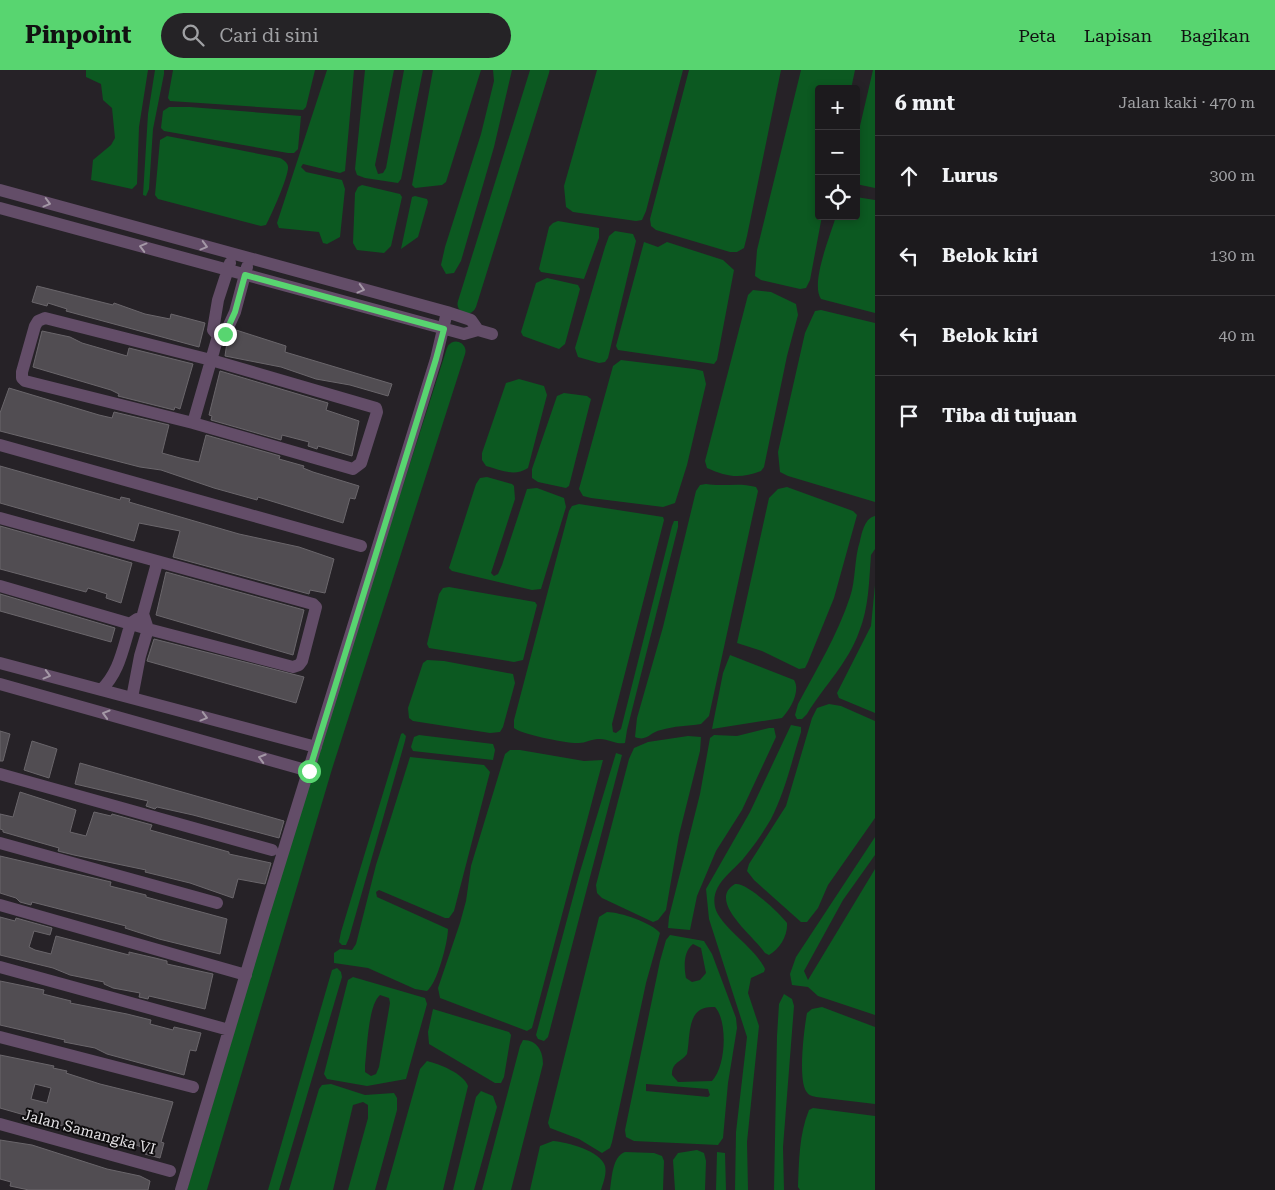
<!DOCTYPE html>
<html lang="id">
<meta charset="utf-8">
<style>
:root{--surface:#1c1a1d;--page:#252326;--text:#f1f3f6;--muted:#a0a1a4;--line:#3a383b;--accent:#58d570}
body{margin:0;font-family:"Roboto Serif",serif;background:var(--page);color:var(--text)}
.controls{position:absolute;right:15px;top:15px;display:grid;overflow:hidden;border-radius:5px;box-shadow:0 2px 8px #0003}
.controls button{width:45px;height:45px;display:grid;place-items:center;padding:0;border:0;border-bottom:1px solid var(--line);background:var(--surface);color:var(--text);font:25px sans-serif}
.stop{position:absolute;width:15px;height:15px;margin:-11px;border:4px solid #58d570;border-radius:50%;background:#fff}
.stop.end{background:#58d570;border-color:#fff;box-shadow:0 1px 5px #0008}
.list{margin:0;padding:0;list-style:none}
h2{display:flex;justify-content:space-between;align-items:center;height:65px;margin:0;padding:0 20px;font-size:21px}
h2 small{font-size:16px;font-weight:400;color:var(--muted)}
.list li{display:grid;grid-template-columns:32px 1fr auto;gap:15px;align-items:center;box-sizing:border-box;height:80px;padding:0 20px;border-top:1px solid var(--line)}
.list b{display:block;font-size:19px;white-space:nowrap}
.list em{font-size:16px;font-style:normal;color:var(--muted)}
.icon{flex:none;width:28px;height:28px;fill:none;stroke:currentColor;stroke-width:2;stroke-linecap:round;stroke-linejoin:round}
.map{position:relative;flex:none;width:875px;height:1120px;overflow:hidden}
header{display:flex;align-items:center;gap:30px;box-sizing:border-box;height:70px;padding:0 25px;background:var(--accent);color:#111}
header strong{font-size:24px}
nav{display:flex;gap:28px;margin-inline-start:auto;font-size:18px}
.search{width:350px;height:45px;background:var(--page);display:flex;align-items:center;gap:12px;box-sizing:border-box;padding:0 18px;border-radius:28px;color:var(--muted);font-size:19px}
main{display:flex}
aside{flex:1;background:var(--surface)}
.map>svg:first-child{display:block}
.water{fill:#0c5921;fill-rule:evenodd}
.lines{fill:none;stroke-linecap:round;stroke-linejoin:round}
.river{stroke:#0c5921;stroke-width:19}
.building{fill:#514d52;stroke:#6a666b;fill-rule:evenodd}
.street{stroke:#634d68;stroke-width:12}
.oneway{stroke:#a498a6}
.route{stroke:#58d570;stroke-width:6}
.labels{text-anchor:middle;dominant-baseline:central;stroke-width:4;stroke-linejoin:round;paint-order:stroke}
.street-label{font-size:15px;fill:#e4e2e5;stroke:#0e0c0e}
</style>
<header>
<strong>Pinpoint</strong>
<div class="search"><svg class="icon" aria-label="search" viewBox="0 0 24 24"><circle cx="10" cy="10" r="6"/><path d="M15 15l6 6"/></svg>Cari di sini</div>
<nav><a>Peta</a><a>Lapisan</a><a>Bagikan</a></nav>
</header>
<main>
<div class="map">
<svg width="875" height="1120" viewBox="0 0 875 1120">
<rect width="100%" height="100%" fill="#262227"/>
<path class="water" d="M86,0h62l-9,57 -2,57 -5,5 -41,-9 2,-20 18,-15 4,-7 -3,-30 -9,-8 -2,-16 -15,-7z
M155,0h9v4l-11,55 -4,60 -3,7 -3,-1 5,-81z
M173,0h142l-9,37 -3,3 -133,-9 -2,-3z
M327,0h27l-9,101 -5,2 -37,-9 -2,3 5,5 36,8 3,9 -5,48 -13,7 -4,-1 -4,-11 -40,-4 -2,-5z
M365,0h29l-19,95 3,9 5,-1 3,-5 18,-98h19l-22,109 -3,4 -33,-5 -8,-3 -2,-6z
M433,0h48l-35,112 -4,3 -27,3 -3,-3z
M493,0h19l-18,77 -33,114 -7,12 -8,1 -5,-9 4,-18 36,-113 13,-53z
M597,0h86l-37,141 -4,9 -6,1 -63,-9 -7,-5 -2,-21z
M689,0h92l-34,166 -3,12 -7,4h-7l-74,-22 -5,-4 -1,-7z
M801,0h54l-4,19h-32v127h3l-12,64 -4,8 -6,1 -39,-9 -6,-4 2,-26z
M873,0h2v118l-19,-4v-41z
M169,37h21l111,9 -3,33 -4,4h-6l-124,-22 -3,-3 2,-17z
M167,66l113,22c4,2 8,5 8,9 1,8 -17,49 -22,58l-5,1 -103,-27 -3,-4 5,-55z
M362,115l38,9 2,3 -11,49 -7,7 -27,-3 -4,-7 2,-50 3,-6z
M415,126l12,3 1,3 -10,35 -17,12 11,-52z
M856,127l19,3v113l-54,-14c-11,-16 10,-65 15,-83h20z
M558,151l41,7v10l-15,41 -43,-7 -2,-3 10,-42 4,-4z
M615,161l18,3 3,7 -28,117 -3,4 -6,1 -21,-6 -3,-9 30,-101 4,-11z
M644,172l14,5 9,-5 56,18 11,10 -17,90 -3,4 -96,-14 -2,-4z
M547,208l31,7 2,4 -15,55 -6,5 -36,-13 -2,-4 15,-49z
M753,220l18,2 25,12 2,11 -11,41 -23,111 -3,4c-21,8 -34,6 -54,-3l-2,-7 43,-166z
M821,240l54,13v179l-87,-26 -8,-4 -2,-20 27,-119 10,-22z
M621,290l73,9 9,2 3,13 -19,81 -12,38 -12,4 -72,-9 -8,-2 -4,-7 34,-123z
M519,309l25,7 3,9 -19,73c-14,9 -27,2 -42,-2l-4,-6v-7l24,-70z
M564,323l23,3 4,3 -22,87 -3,2 -28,-6 -6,-4v-9l25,-73z
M487,407l25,7 2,2 1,13 -24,74 3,3 4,-2 4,-9 25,-76 10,-1 27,10 2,9 -25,82 -9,1 -80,-19 -3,-3 27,-84 4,-6z
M706,414c17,3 33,-2 50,3l2,4 -49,225 -8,8c-13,2 -27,2 -40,6 -11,2 -14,12 -26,7l2,-19 26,-91 33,-136 4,-6z
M787,417l66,24 4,4 -23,83 -26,64 -3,6 -6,1 -37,-18 -25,-8 32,-145 9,-9z
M579,434l84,13 1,3 -52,204 1,8 3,1 5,-4 51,-203 2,-5h4v6l-51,203 -2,13c-9,2 -17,-5 -27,-4 -6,0 -13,4 -19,4 -10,1 -59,-9 -65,-15v-8l55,-209 3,-5z
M875,446v33l-4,6c-2,25 -2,53 -12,77 -11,31 -35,54 -52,82l-5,5h-5l-2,-4 3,-11c18,-34 40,-70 52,-107 6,-18 4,-38 10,-56 2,-9 5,-23 15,-25z
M875,515v128l-36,-15 -2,-5 34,-67z
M449,517l86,15 2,3 -14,55 -9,2 -85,-14 -2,-4 12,-50 4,-6z
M730,585l64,25c7,11 -4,30 -12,38l-70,11 11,-56z
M427,590l17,1 69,13 2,9 -12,44 -3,5 -10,1 -77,-12 -4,-3 -1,-10 15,-45z
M829,634l12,2 34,15v97l-47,67 -10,23 -11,14h-6l-47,-42 -7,-9 2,-7 37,-58 26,-88 5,-10z
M791,655l10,2v5c-9,28 -16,60 -30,87 -7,12 -15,24 -24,35 -12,17 -37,29 -32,53 4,19 41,41 50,62l-1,3 -13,6 -3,15 11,33 -12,116 1,48h-13l1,-58 11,-95 -38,-118 -3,-30 44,-77z
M769,658h5l2,9 -34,73 -26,41 -19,45 -7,34 -22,-2 1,-11 31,-123 10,-56 4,-3 23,1z
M403,663l3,3 -1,5 -56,197 -3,7h-4l-3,-3 2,-10 60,-198z
M419,665l74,9 2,6 -2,10 -80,-9 -2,-4 3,-10z
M688,666l13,1 -1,14 -21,84 -13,75 -8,10 -5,2 -51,-24 -5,-5 -1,-8 33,-126 5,-11 14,-6z
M510,680h10l64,11 19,-1 -71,268 -5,3 -87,-33 -2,-10 22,-65 6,-22 5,-35 34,-112z
M616,683l6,2 -74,282 -4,4 -6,-2 -2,-4 43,-160z
M410,687l74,8 6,7 -36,139 -5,7h-4l-66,-28 -3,2 1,5 71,32c0,13 -11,55 -21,62l-12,-2 -47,-21 -34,-5v-10l6,-4 12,1 4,-6 20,-79z
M875,767v18l-32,45 -39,71 4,9 67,-111v146l-57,-19 -10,-9 -16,-2 -2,-11 6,-17z
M735,814c12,-2 44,29 52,39 1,12 -7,26 -18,32l-4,-2c-10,-16 -59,-52 -30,-69z
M607,842c13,0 45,11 53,21l-14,50 -34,159 -2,6 -8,5 -23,-14 -29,-11 -2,-5 51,-206z
M670,865l34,6 8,13 24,64 1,10 -9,55 -5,55 -5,7 -84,-4 -8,-4 -1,-7 35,-169 6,-21zM693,874l8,4 5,25 -6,7 -8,2 -6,-4c-2,-11 -3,-26 7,-34zM715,937c13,14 11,60 -3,74l-34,1 -6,-7c0,-13 8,-12 15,-21 4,-20 -1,-49 28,-47zM646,1014l62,5 2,6 -2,2 -62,-6z
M337,898l4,4 1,5 -63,213h-11l64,-220z
M353,907l72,21 2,6 -21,75 -39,7 -40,-7 -3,-5 24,-94zM380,925l9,3 1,5 -11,64 -3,7 -5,2 -6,-4v-6c2,-16 3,-61 15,-71z
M784,924l8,5 2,7 -11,141 1,43h-10l3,-154 2,-32z
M822,937l53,20v77l-59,-7c-4,-1 -8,-2 -10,-6 -8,-13 -2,-62 1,-78l5,-4z
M433,939l76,23 2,3 -7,42 -3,6h-6l-66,-39 -1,-12z
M523,970c15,0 20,12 20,24l-32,126h-29l38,-144z
M427,991c13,3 37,13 41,25l-25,104h-57l34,-121z
M331,1014l34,11 29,-2 3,5v12l-22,80h-27l20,-72v-13l-5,-3 -10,3 -20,85h-44l30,-101 3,-4z
M481,1021l12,5 4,11 -23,83h-21l23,-93z
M813,1038l62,8v74h-75l-2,-3c1,-25 1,-53 11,-77z
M553,1071c14,1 48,10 52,25 2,8 -2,17 -4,24h-71l10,-44z
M697,1080l7,3 2,8 -1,29h-30l-2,-30 5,-7z
M625,1082l29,1 8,3 2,5 -1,29h-53c2,-12 2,-33 15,-38z
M717,1082l8,1 1,37h-10z"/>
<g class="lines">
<path class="river" d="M467,234l73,-234
M197,1120l126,-424 133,-415"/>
</g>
<path class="building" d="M37,216l76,19 1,-2 31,11 25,5 1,-5 34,9 -6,24 -133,-36 1,-2 -19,-6 -1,3 -15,-4z
M236,260l50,16 -1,6 107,32 -4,12 -38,-11 -34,-6 -35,-12 -56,-11 2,-14 4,-2z
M42,261l28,6 12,6 45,13 2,-8 64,16 -13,45 -5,-2 -1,3 -56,-14 1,-2 -8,-4 -78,-23z
M220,301l108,32 -2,7 33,11 -7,35 -34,-10 -1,3 -9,-3 1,-4 -27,-7 -1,5 -70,-20 1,-4 -3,-1z
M9,318l90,27 13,3 2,-6 55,13 -7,28 18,5 19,4 7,-27 74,21 -1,3 25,7 -1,2 10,4 46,14 -4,13 -5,-1 -7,25 -85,-26 -1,3 -43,-12 -53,-18 -21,-3 -140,-36v-18z
M0,396l120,34 1,-3 9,2 -1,3 110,32 60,13 35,12 -9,34 -15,-3 -1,4 -136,-37 7,-26 -41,-8 -5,18 -134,-38z
M0,456l132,37 -11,40 -15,-5 1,-4 -19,-6 -2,4 -86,-23z
M166,502l138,38 -11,45 -137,-40z
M0,524l115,34 -4,14 -111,-31z
M154,569l150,38 -8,26 -149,-42z
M0,661l10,3 -7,27h-3z
M32,671l25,8 -8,29 -25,-8z
M80,693l204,58 -5,17 -86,-23 -36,-8 -2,2 -9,-3 2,-5 -73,-17z
M20,722l56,18 -6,22 16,4 8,-24 17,4 1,-2 40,11 -2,5 79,22v2l42,9 -6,21 -27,-5 -5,19 -43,-15 -45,-11 1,-2 -72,-15 -16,-4 1,-3 -56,-16v-2l-3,-1v-15l13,3z
M0,786l111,26 -1,4 36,9v2l81,22 -7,35 -61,-15 -34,-11 1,-2 -94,-24 -1,3 -11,-3 -4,-4 -16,-5z
M0,847l15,4 1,-3 36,10 -2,7 -16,-4 -5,16 6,3 16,4 5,-18 73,19v-3l26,6 12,3v3l46,10 -8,35 -56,-13 -1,3 -9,-2 1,-4 -27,-5 -9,-4v-2l-34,-7 -17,-7 -53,-13z
M0,911l44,9 -1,4 28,7 -1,2 57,11 24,6 -1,4 23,6 1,-3 27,6 -5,18 -6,-1 -6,25 -77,-21 -12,-6 -31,-6 1,-2 -65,-15z
M0,985l54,11 -1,2 14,3 -1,2 34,11 73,18 -12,40 3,1 -4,15 -15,-4 1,-5 -12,-5 -65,-13 1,-3 -70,-20zM35,1014l16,4 -4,15 -16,-4z
M0,1070l32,5 75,24 33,7 10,5 -2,9h-119l-19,-4 1,-4 -11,-3z"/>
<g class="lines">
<path class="street" d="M0,120l447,122 24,8 7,10
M0,138l464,126 14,-4 14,4
M45,248l166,42 165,48 1,4 -16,51 -8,6 -160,-46 -168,-42 -3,-3v-6l13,-46 3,-5z
M218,266l-5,-6 5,-30 12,-37
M193,353l25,-87 7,-2 10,-22 12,-45
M0,375l361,101
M0,448l313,86 3,3 -14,54 -3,4 -6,2 -145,-38 -148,-43
M0,593l316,84
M0,614l309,87
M101,620c19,-18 22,-43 30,-67l6,-4
M132,628l8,-42 8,-27 -5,-15 14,-51
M0,704l272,76
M0,773l217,60
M0,835l246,70
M0,897l229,63
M0,967l193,50
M0,1054l170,47
M181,1120l82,-273 173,-558 11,-47"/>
</g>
<defs><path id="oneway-chevron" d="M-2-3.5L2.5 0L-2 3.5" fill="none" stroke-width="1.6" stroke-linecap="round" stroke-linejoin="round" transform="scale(1.25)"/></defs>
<g class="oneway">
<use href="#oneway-chevron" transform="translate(47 133) rotate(15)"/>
<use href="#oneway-chevron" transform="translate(204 176) rotate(15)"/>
<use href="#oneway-chevron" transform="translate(143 177) rotate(-165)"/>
<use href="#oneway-chevron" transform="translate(361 219) rotate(15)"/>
<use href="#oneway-chevron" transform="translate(47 605) rotate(15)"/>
<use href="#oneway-chevron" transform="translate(106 644) rotate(-164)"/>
<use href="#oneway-chevron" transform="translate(204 647) rotate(15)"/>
<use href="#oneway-chevron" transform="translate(262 688) rotate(-164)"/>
</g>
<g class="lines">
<path class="route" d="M225,264l10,-22 10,-37 199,54 -8,30 -127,412"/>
</g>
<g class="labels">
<g class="street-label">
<text transform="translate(89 1062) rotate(15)">Jalan Samangka VI</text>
</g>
</g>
</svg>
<div class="controls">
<button>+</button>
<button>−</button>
<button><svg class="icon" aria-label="locate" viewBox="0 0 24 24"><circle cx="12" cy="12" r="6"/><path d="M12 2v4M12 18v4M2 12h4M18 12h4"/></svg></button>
</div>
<div class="stop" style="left:309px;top:701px"></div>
<div class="stop end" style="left:225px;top:264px"></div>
</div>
<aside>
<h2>6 mnt<small>Jalan kaki · 470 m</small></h2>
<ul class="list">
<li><svg class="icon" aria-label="ahead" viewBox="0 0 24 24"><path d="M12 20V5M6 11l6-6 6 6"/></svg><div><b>Lurus</b></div><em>300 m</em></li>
<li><svg class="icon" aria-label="left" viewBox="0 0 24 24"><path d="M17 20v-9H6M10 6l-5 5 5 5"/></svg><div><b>Belok kiri</b></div><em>130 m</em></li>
<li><svg class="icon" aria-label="left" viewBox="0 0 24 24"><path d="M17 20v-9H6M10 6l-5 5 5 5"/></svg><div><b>Belok kiri</b></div><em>40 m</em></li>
<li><svg class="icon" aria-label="arrive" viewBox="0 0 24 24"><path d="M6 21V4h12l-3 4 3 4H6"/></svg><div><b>Tiba di tujuan</b></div></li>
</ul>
</aside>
</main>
